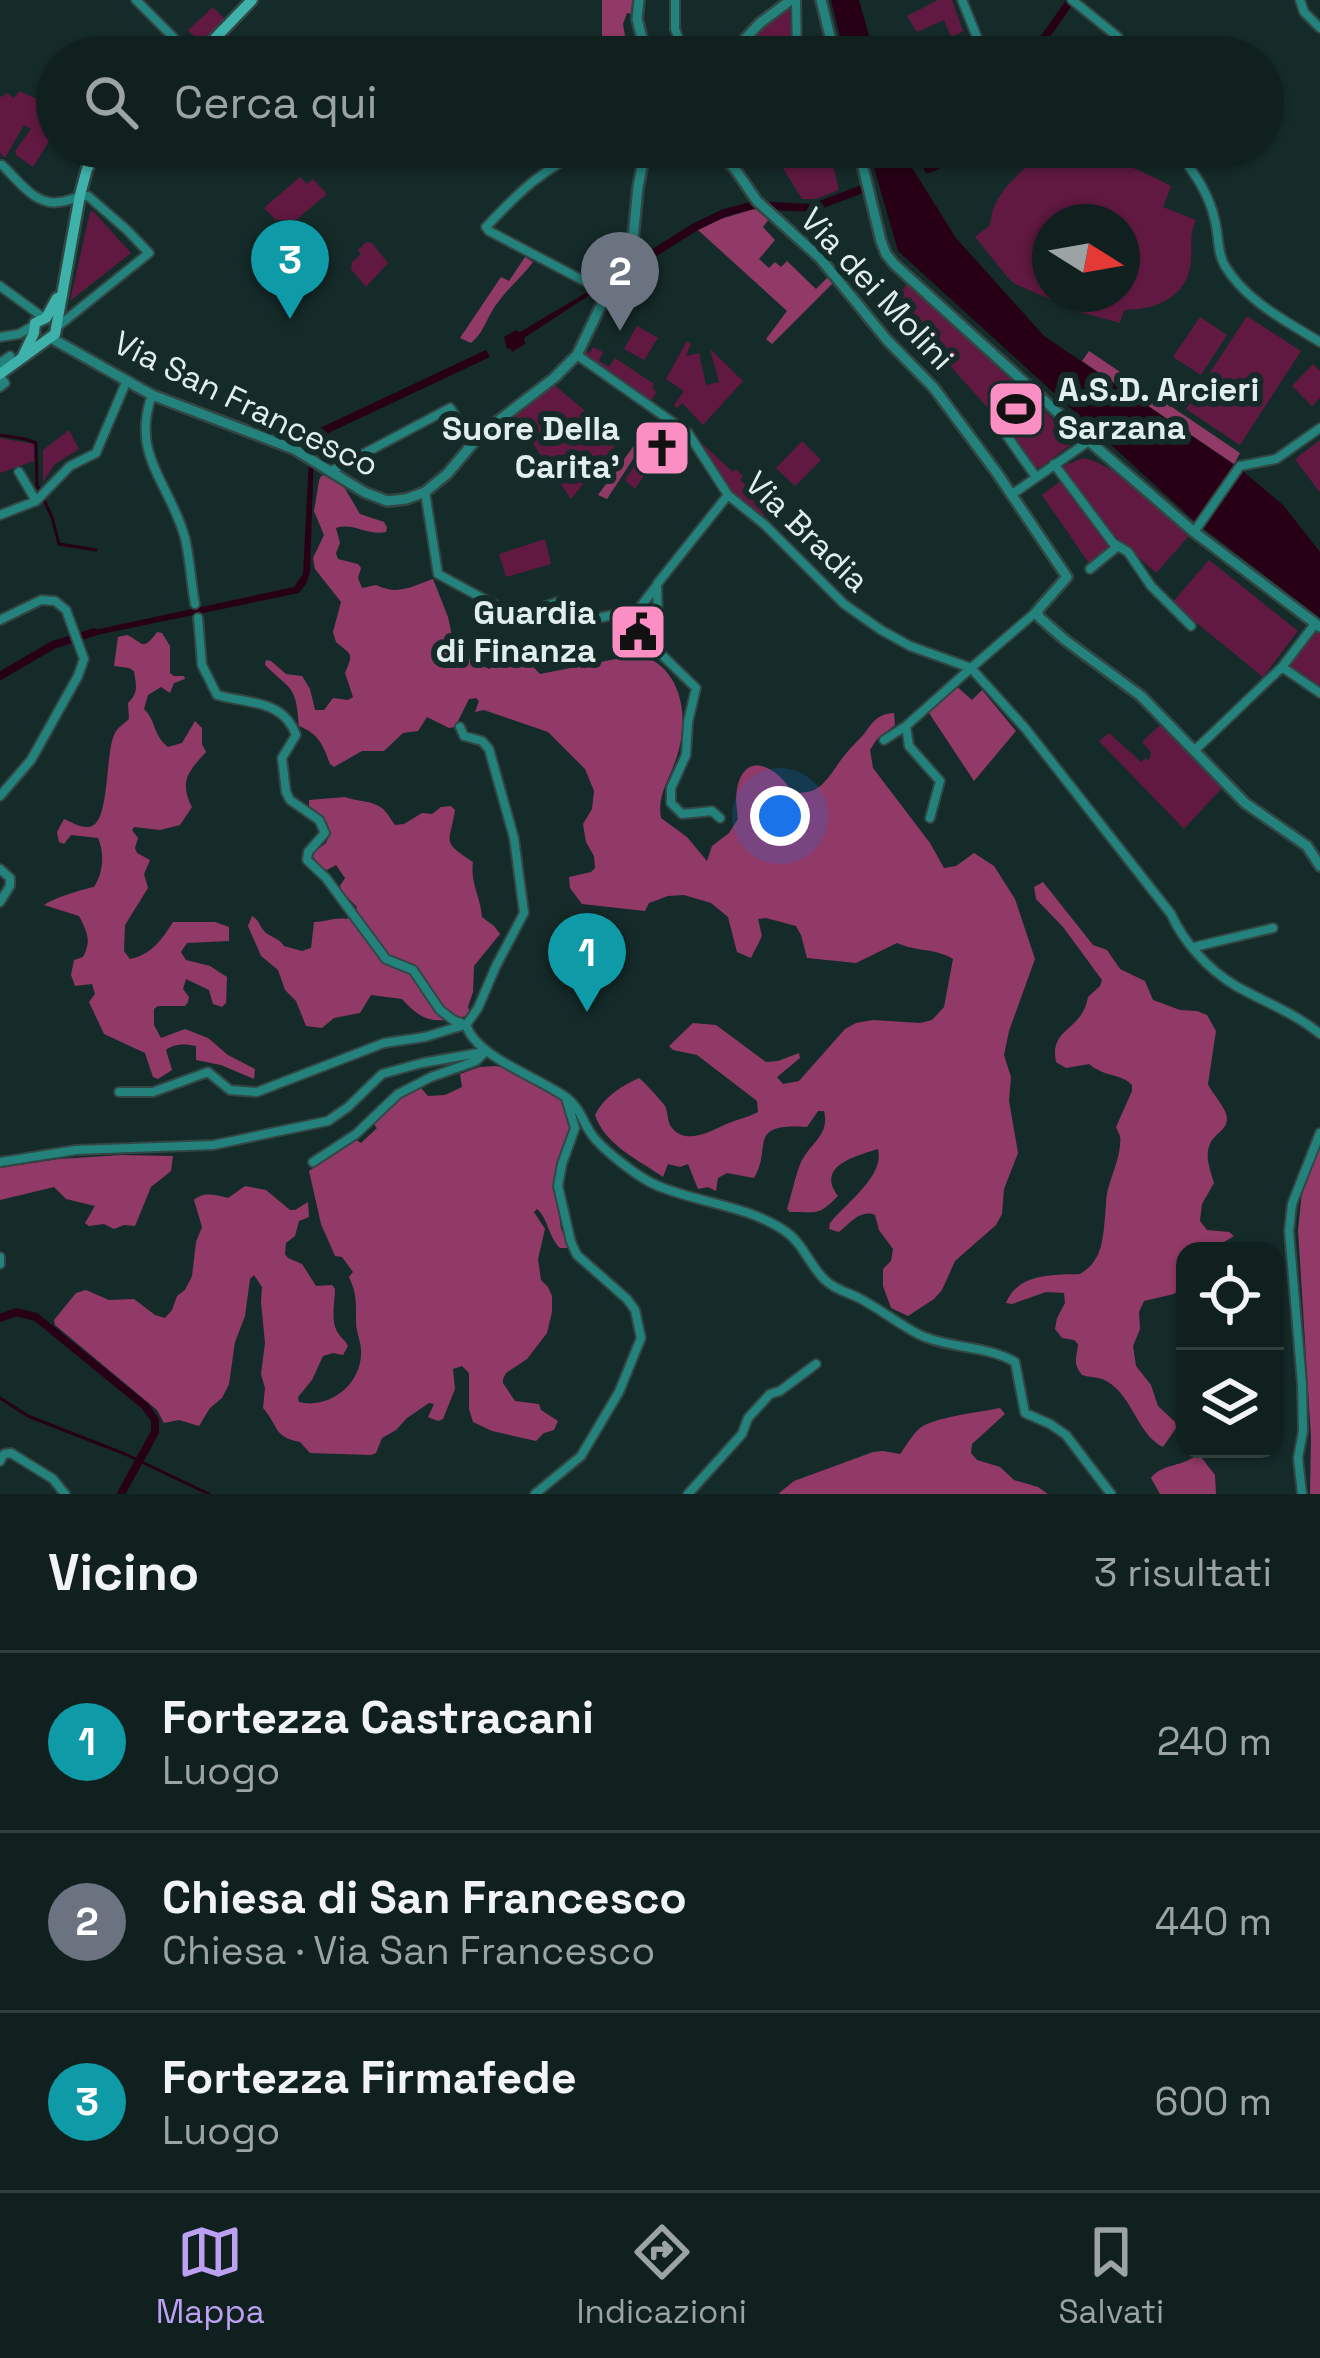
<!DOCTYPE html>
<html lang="it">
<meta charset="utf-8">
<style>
:root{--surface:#10201f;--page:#1e2d2c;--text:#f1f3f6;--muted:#9ca3a4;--line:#303e3d;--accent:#bca0f2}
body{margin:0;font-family:"Space Grotesk",sans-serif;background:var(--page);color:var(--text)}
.controls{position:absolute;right:36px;bottom:36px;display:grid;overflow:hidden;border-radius:24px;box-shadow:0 3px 9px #0004}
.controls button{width:108px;height:108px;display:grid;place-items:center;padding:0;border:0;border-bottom:3px solid var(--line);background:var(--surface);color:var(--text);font:60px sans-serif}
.compass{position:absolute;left:1032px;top:204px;width:108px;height:108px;border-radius:50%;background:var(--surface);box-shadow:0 3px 9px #0004;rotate:101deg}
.you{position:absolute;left:780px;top:816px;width:42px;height:42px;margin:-30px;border:9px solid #fff;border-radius:50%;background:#1a73e8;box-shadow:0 0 0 18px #1a73e833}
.badge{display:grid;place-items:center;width:78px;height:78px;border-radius:50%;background:var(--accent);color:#fff;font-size:39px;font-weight:700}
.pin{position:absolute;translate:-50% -99px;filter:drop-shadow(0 3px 6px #0008)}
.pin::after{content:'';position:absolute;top:63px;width:42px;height:36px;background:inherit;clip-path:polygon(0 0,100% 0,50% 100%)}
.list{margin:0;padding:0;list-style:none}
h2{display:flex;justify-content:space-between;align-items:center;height:156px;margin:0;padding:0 48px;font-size:51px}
h2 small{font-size:39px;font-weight:400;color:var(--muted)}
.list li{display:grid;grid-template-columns:78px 1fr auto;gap:36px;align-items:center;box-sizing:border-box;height:180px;padding:0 48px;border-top:3px solid var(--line)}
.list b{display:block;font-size:45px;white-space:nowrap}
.list p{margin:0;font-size:39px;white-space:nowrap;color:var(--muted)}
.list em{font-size:39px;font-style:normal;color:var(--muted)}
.icon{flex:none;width:66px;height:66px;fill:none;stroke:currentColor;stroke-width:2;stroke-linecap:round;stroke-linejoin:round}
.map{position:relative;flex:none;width:1320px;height:1494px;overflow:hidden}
.search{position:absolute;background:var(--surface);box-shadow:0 3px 9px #0004;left:36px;right:36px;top:36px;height:132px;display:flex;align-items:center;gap:30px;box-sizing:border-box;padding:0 42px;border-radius:66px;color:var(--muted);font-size:45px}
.sheet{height:696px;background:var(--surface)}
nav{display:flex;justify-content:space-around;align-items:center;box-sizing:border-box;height:168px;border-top:3px solid var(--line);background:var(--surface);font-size:33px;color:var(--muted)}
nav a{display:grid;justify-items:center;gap:6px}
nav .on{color:var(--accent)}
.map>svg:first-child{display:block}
.green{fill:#611941;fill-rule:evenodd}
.forest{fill:#923a67}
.water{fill:#270015}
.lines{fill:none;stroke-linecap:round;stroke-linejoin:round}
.stream{stroke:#270015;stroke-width:3}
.canal{stroke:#270015;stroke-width:8}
.minor-casing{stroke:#324644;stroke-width:12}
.tertiary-casing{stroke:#324644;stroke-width:14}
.secondary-casing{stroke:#324644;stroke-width:15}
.minor{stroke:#24827c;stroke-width:8}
.tertiary{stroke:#24827c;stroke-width:9}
.secondary{stroke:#3eb2aa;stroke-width:10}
.labels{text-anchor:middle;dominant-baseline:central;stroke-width:12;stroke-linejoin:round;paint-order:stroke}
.street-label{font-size:33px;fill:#e1eeed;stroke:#152b29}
.poi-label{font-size:33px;font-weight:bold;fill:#e1eeed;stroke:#152b29;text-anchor:end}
</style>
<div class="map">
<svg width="1320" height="1494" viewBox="0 0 1320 1494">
<rect width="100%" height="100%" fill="#152b29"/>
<path class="green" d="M938,0h14l11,31 5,-2 -17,8 -7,-17 -27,12 -10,-16z
M789,6l5,51h-59l23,-25z
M213,7l14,14 -24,24 -15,-15z
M19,91l38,17v20l-24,39 -17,-12 -1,-4 16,-22 -7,-4 -19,33 -5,-5v-57l3,1 3,-4 8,5z
M760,147h58l3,14 11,-1 7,30 -23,9h-14l-24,-39h-9z
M1044,147c43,0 89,19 127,39l-8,21 33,13c-7,15 -4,26 -5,41 -3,36 -35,49 -67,49l-4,13 -37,-10 -66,-28 -7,-5 -35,-43 15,-12c3,-36 34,-52 54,-78zM1050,222h72v72h-72z
M300,177l7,7 6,-5 14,15 -31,26h-20l-12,-12z
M93,211l38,42 -61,48 20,-89z
M366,242l6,1 16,20 -22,24 -15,-18 1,-7 9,-8 -3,-4z
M907,284l6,4 163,153 -37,27 -7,-2 -26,-38 -71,-79 -5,4 -25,-35 -6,-24z
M1247,316l54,35 -61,94 -54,-36z
M1200,317l27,18 -26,40 -28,-18z
M637,326l21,12 -14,22 -20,-11z
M589,341l-4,10 5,2 3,-6 10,5 -4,9 10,6 6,-9 39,26 -2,4 5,4 -7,10 -70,-49z
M687,341l4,3 -5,12 13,-3 7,32 13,-3 -9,-33 33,32 -40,44 -21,-22 -5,5 -3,-3 10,-14 -18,-12z
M1313,364l7,7v27l-8,8 -20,-20z
M553,384l67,56 -49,59 -57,-83z
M69,430l10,19 -24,15 -12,18v-32z
M0,438l34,6v17l-34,12z
M697,439l36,33 3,-3 7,7 -3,4 32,28 -9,10 -30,-24z
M1320,440v53l-25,-34z
M802,441l19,19 -26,26 -19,-18z
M646,448l12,7 -23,34 -10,-9z
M1083,458c33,5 80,55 106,78l-33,37 -55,-50 -40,-56z
M1063,479l49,67 -21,20 -49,-71z
M545,539l6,25 -45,13 -7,-23z
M1209,560l89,71 -35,46 -91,-74z
M1315,628l5,4v58l-34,-23z
M1161,724l61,64 -38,41 -85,-88 10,-8 32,29 5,-4 3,3 2,-9 -9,-10z"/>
<path class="forest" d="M602,0h31l-1,14 -5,-1 -4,11 3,18 -24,2z
M757,208l12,11 -6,8 12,13 -16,19 10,9 6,-6 6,5 6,-6 29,28 14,-14 4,7 -62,62 -6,-5 21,-28 -89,-81 23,-11z
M525,257l8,5c-10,14 -24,25 -34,39 -12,14 -14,31 -28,42l-11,-5 41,-61 8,4z
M1089,351l151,102 -6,11 -152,-103z
M649,425l5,2 -47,72 -9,-4z
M326,475l18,12 16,27 24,8 3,5 -1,5c-19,4 -32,-10 -50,-4l4,15 -4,10 2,6 20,5 3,4 -3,10 4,10 14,-3c23,11 36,1 57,-6l15,38 7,34 4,3 30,15 27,-20 24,25 91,-18c15,0 23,3 34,14 22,25 21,62 10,92 -7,20 -18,34 -14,56l26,19 20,24 5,-15 17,-13 9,-14c-1,-10 -3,-20 -1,-30 8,-41 41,-21 55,3 30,5 36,-16 52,-36 6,-8 13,-14 20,-22 9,-12 13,-20 30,-21l1,12 -18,14 -7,11 3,18 57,75 14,25 12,-2 18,-13 20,13 21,33 20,60 -26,72 -5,24 7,22 -2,24 9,52 -14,36 -2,25 -6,11 -41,36 -13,29 -8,9 -26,17 -17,-8 -8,-22v-17l8,-8 2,-12 -14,-19 -4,-15c-14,-6 -25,8 -36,17l-10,-3 1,-6c16,-20 55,-47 48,-74 -22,7 -63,17 -40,47 -22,22 -21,15 -48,16l-3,-3c5,-15 8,-33 14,-47 10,-20 29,-27 23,-51h-6l-11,16c-62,-4 -34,20 -53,51l-27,-5 -9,5 -2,13 -8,-4 -10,2 -10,-25 -8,3 -12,-3 -5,13c-24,-17 -58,-32 -68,-62 9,-18 26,-29 44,-37 6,5 21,21 26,28 3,6 2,13 5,19 12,20 36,9 52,1 12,-6 25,-8 36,-14l-1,-11 -60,-46 -24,-5 -4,-4 24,-23 23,2 50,37 12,-1 21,-8 1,5 -23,19 6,7 16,-3 46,-52 11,-6 17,-3 47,3 12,-3 12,-13 9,-48c-17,-11 -36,-7 -56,-16l-41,20 -49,-5 -6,-23 -5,-9 -30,-8 -8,1 4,17 -11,22 -14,-6 -9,-35 -17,-14 -27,-8 -16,1 -19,7 -4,8 -63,-7 -12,-16 -1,-11 22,-5 4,-4 -1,-12 -8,-14 -3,-18 9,-15 2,-18 -9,-22 -37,-37 -64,-22 -9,2 4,-11 -3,-3 -7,1 -14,28 -6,1 -22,-11 -9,14 -15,2 -19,18h-22l-28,16 -4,-3c-7,-19 -11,-30 -31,-38 -3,-42 -8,-35 -34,-61l1,-5 5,1 15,13 16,2 8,13 5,21h9l9,-12 15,2 5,-3 -8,-24c10,-22 5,-18 -9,-31l-3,-10 8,-30 -26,-33 -2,-11 11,-23 -10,-24 5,-30 2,-5z
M157,632l5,1 8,13v27l4,3h10l1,3 -11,4 -4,10 -9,-6 -13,8 -4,14c13,13 8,25 24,38l14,-4 13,-22 7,7v16l4,8c-18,20 -27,29 -14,55l-12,18 -20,5 -26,-3 -2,3 6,8 -3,10 2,5 13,7 -6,14 4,14 -23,37 -1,26 6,8c23,-5 32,-20 43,-37h42l14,5v14l-42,2 -6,9 5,8 24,6 17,11 -1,26 -4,4 -9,-3 -4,-14 -23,-11 -3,10 6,8 -1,5 -3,4h-27l-4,3v16l7,13 24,-9 23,9 20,17 27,14 -1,10 -33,-14 -25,-5v-14c-9,-2 -22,-3 -30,4l6,20 -14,9 -5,-2 -8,-24 -41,-19 -15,-32 6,-8 -3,-10 -17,2 -4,-11 3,-15 9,-3c9,-17 4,-25 -4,-41l-35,-11c10,-7 36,-15 50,-18 9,-13 11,-34 4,-49l-27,-3 -7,9 -5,-2 -2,-10 7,-13c7,3 20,11 28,7 18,-7 13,-75 23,-93 3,-6 9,-9 14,-14l-1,-16c11,-10 8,-18 6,-32l-5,-3 -15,-2 4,-29 9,-2c16,7 15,18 30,-3z
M955,685l17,15 10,-10 34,41 -42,50 -45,-68z
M345,797c12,5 31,3 40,14 4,4 6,9 10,14l9,-1 18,-11 10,1 9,-7 10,-1 4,4c-5,34 -15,30 18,52 -3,22 7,32 9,55l12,9 6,8 -26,32 -1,26 -5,15 2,5 -3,4c-32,7 -42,8 -65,-17l-31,-4 -11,18 -26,5 -12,10 -16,-2 -10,-25 -11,-11 -7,-20 -17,-14 -13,-30 4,-10c7,4 7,9 12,15 7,7 14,6 20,15l18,5 9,-3 3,-26c13,0 20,-5 33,-3l8,-7 2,-5 -16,-16 -1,-5 5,-8 -9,-13 -9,5 -4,-2 -10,-11 1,-5 12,-9 4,-9 -5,-14 -16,-14v-6z
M1043,882l50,63 14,5 13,19 25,12 8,19 27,10 17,1 10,4 9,16 -8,53c4,10 19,24 19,35 0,11 -13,15 -17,25 -6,12 1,28 4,39l-12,21 -2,17 7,9 22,2 5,4 -10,6 -19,1 -20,8v32l-11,11 -30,7 -5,11 1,17 -7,17 3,20 15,19 7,21 17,16 1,6 -13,19c-27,-13 -31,-56 -61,-68 -7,-2 -14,-2 -20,-4 -10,-13 -5,-16 -4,-31l-4,-4 -12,-2 -7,-9 2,-11 8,-15 -1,-10 -18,-1 -34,12 -6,-1c12,-30 46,-28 74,-29 10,-6 14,-11 19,-22 5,-12 6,-36 7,-48 0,-19 12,-38 14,-58 1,-11 0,-9 -4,-19l16,-36v-6c-11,-12 -26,-7 -43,-21l-23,4 -10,-6c-7,-35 26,-30 32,-65l12,-11 2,-6 -39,-53 -27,-28 -2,-12z
M495,1066l18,3 49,30 9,27 -16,60 6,43 9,19h-10c-12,-12 -11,-28 -23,-39l-3,3 11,17 -7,30 3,21 7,7 4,9v16l-5,21 -20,26 -21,14 -3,6v4l12,18 24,3 2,6 17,11 -4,9 -10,3 -8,8 -44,-10 -19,-9 -4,-13v-36l-7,-7 -9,3 2,20 -12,30 -5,2 -10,-4 6,-13 -5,-1 -22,15 -11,12 -14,8 -6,15 -5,2 -61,-2 -10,-11c-27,-5 -21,-16 -37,-34l2,-20 -4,-14 4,-31 -4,-41 1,-15 -8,-12 -4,4 -5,37 -10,26 -6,42 -7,14 -12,10 -11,18 -20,-6 -15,3 -7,-13 -102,-85 -1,-5 22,-27 10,-3 23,10 25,-1 21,16 10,3 7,-8 5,-14 8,-6 7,-14 4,-34 6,-15 -8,-27c9,-9 23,-5 34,-2l17,-12 21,4 24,20h5l13,-8 1,15 -10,4 -4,15 -9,7 -1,11 3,4 14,6 14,22 16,-1 3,4c0,13 -5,32 3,44 3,5 8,8 10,13l-5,9 -10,-2 -10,3 -11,24 -14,17 1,5c30,8 64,-18 62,-52 0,-9 -5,-18 -5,-28 0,-18 1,-28 -7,-45l4,-5 -11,-15 -7,-1 -14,-32 -12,-53 46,-32 6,4 16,-15 -5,-6 28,-27 19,-9 9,10 17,-1 17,-8 -2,-13 20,-7z
M1320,1144v350h-10l1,-57 -13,-207 6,-57z
M121,1155l52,1 -2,15 -20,16 -16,39 -11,-1 -10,4 -10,-5 -15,2 -4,-3 10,-17 -29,-7 -12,-12 -54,13v-32l59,-9z
M1000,1408l5,6 -33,30 -1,9 6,7 23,7 14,13 24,7 10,7h-270l16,-13 79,-29 10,-1 17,3c6,-8 12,-19 19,-25 13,-12 63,-17 81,-21z
M1195,1456l6,1 14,18 1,19h-56l-9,-16c10,-14 30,-11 44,-22z"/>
<path class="water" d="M831,0h28l16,57h-30z
M868,147h31l57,91 88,98 195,132 44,37 37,47v66l-121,-93 -301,-274z
M591,290l3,2 -70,46 1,6 -13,8 -2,-4 -3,1 -3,-12 12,-7 4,2z
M486,350l4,7 -170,80 -6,13 -4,123 -4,11 -7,9 -212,44 -2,-5 209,-45 9,-13 7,-135 8,-10z"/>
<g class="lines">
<path class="stream" d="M0,435l25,4 11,4 1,42 15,32 7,27 37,6
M0,1398l28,18 97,38 84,40"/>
<path class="canal" d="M1031,57l40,-57
M928,169l29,-12 13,-10
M638,263l57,-36 29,-14 30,-8 58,3 53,-20
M0,676l53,-31 41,-13
M0,1318l16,-6 20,5 109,89 10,14v12l-34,62"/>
<defs>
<path id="minor" d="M136,0l57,57
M675,0v29l10,28
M796,0l1,57
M962,0l23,57
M1072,0l46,37 3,20
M1300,0l4,12 16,16
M591,147c-48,21 -70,43 -105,80l3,4 118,62
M1175,147c17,23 34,45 40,74 4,15 2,32 10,45 22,36 61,55 95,76
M2,165c16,15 33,41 57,37 11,-1 18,-6 29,-6l39,34 22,23 -92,74
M0,286l44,32
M0,337l19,-3 14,-8
M577,355l111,78 40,62 37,30 79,79 37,26 29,16 61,22 66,-57
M0,363l10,-7
M0,376l5,7 -5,4
M152,395c-22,60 18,88 33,143 5,21 6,45 10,66
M1005,433l31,44
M1054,464l59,79 15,9 23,34 40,40
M331,471l119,-63 24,34
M19,472l17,29
M425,492l13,82 77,42 46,-15 7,23 70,-14 19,-25
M1011,495l78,-54
M0,515l36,-14 34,-35 26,-13 31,-73
M1194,532l46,-66 36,-7 44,-31
M1090,569l28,-23
M198,618l4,47 15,30c31,9 66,4 79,40l-14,23 4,34 4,8 29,20 6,13 -17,19 -1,8 19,18 60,81 27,11 27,40 13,10 13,5
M0,620l41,-20 14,1 11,9 18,49 -6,17 -47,84 -31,36
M1282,667l38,26
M906,726l3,20 31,35 -10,37
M460,727l4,9 18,5 7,8 25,89 10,75 -28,53 -18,42 -12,17
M884,740l22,-14 65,-58 54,60 146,186c13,29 38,56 65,72 28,16 59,27 84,48
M1194,751l88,-84 33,-43
M720,818l-8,-7 -30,3 -11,-11v-15l15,-33 2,-33 8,-34 -37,-36 -4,-8 3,-21 -1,-39 71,-89
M0,869l10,9v8l-10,16
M1194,947l79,-19
M466,1025c11,33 71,51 101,73 14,11 15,23 25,37 11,15 47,43 64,50 41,18 91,20 129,46 18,12 25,35 40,49 9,9 21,12 32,17 22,11 41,27 63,38 30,14 66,10 95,27l10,51 25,11 16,11 45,59
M119,1092h34l55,-20 22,18 27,2 127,-49 41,-6 39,-12
M0,1162l76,-12 137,-5 115,-24 20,-14 34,-33 40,-11 62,-11
M313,1162l43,-28 42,-40 33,-17 45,-16 8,-8
M0,1257v7
M0,1461l4,-7 7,-1 42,26 12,15
M535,1494l46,-38 38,-64 22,-54 -6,-28 -8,-11 -50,-44 -6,-13 -13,-56 4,-22 13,-36 -9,-30
M688,1494l54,-60 6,-16 22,-24 10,-3 36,-27
M1302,1494l-4,-36 5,-27 -1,-47 -13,-153 3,-27 28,-71"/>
<path id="tertiary" d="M639,0l-2,19 10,38
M821,0l14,57
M728,57l32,-34 31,-23
M688,147l16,9h19l12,13 22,32 63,57 67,82 47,48 63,85 70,104 -30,34 2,6 26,23 76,56 104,107 62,43 13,20
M858,147l23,94 5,13 8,10 195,177 105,91 126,95
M51,338l101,57 142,54 70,43 23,9 19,-2 19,-7 22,-18 34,-40 73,-56 23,-23 56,-116 5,-52 8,-40"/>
<path id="secondary" d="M197,57l55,-57
M23,356l11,-23 1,-10 11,-5 11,-20
M0,374l55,-40 25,-139 7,-26 14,-22"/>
</defs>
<use href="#minor" class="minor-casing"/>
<use href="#tertiary" class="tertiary-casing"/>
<use href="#secondary" class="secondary-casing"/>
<use href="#minor" class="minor"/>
<use href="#tertiary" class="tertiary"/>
<use href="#secondary" class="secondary"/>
</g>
<defs>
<symbol id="stadium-square" viewBox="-11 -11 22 22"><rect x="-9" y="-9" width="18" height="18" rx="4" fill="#fb8fc3" stroke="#152b29"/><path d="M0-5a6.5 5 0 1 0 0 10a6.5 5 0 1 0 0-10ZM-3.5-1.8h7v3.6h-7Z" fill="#111"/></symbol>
<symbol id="church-square" viewBox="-11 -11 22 22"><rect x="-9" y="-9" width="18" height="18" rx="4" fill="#fb8fc3" stroke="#152b29"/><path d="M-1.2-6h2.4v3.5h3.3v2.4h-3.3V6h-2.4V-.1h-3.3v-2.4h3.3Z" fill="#111"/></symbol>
<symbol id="civic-square" viewBox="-11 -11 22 22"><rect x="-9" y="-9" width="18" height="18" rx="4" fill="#fb8fc3" stroke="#152b29"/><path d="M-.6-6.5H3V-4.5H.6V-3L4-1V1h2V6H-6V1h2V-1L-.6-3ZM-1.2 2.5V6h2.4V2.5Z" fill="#111"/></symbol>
</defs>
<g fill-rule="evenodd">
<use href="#stadium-square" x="983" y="376" width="66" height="66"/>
<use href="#church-square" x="629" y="415" width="66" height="66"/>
<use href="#civic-square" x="605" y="599" width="66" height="66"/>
</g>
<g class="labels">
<g class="street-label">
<text transform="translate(877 289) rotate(47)">Via dei Molini</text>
<text transform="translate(246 404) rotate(26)">Via San Francesco</text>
<text transform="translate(807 532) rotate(44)">Via Bradia</text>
</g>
<g class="poi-label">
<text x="1058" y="390" text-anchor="start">A.S.D. Arcieri<tspan x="1058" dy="38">Sarzana</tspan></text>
<text x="620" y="429">Suore Della<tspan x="620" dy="38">Carita'</tspan></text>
<text x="596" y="613">Guardia<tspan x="596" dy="38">di Finanza</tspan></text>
</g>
</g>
</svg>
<div class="controls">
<button><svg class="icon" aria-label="locate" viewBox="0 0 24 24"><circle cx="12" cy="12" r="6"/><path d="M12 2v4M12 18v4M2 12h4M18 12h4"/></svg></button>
<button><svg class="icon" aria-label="layers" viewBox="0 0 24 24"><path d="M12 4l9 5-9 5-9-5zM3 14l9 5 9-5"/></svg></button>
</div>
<svg class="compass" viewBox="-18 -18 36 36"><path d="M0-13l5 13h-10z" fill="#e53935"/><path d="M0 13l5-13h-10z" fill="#9ca3a4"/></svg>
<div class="you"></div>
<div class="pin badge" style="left:587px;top:1012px;background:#0f9aa8">1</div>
<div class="pin badge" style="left:620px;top:331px;background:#6b7280">2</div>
<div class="pin badge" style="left:290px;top:319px;background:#0f9aa8">3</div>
<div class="search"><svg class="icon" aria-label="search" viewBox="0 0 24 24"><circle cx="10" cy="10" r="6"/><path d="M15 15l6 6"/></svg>Cerca qui</div>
</div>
<section class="sheet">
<h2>Vicino<small>3 risultati</small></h2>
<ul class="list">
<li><span class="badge" style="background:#0f9aa8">1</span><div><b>Fortezza Castracani</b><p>Luogo</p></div><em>240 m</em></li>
<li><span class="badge" style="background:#6b7280">2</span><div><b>Chiesa di San Francesco</b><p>Chiesa · Via San Francesco</p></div><em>440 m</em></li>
<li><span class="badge" style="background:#0f9aa8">3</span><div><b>Fortezza Firmafede</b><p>Luogo</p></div><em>600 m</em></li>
</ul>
</section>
<nav>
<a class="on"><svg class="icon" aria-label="map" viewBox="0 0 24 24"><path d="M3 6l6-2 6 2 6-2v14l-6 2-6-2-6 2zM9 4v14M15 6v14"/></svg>Mappa</a>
<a><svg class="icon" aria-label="directions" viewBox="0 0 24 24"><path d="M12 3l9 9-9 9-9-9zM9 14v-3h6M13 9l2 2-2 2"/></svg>Indicazioni</a>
<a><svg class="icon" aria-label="saved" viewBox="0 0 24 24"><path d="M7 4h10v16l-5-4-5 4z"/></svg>Salvati</a>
</nav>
